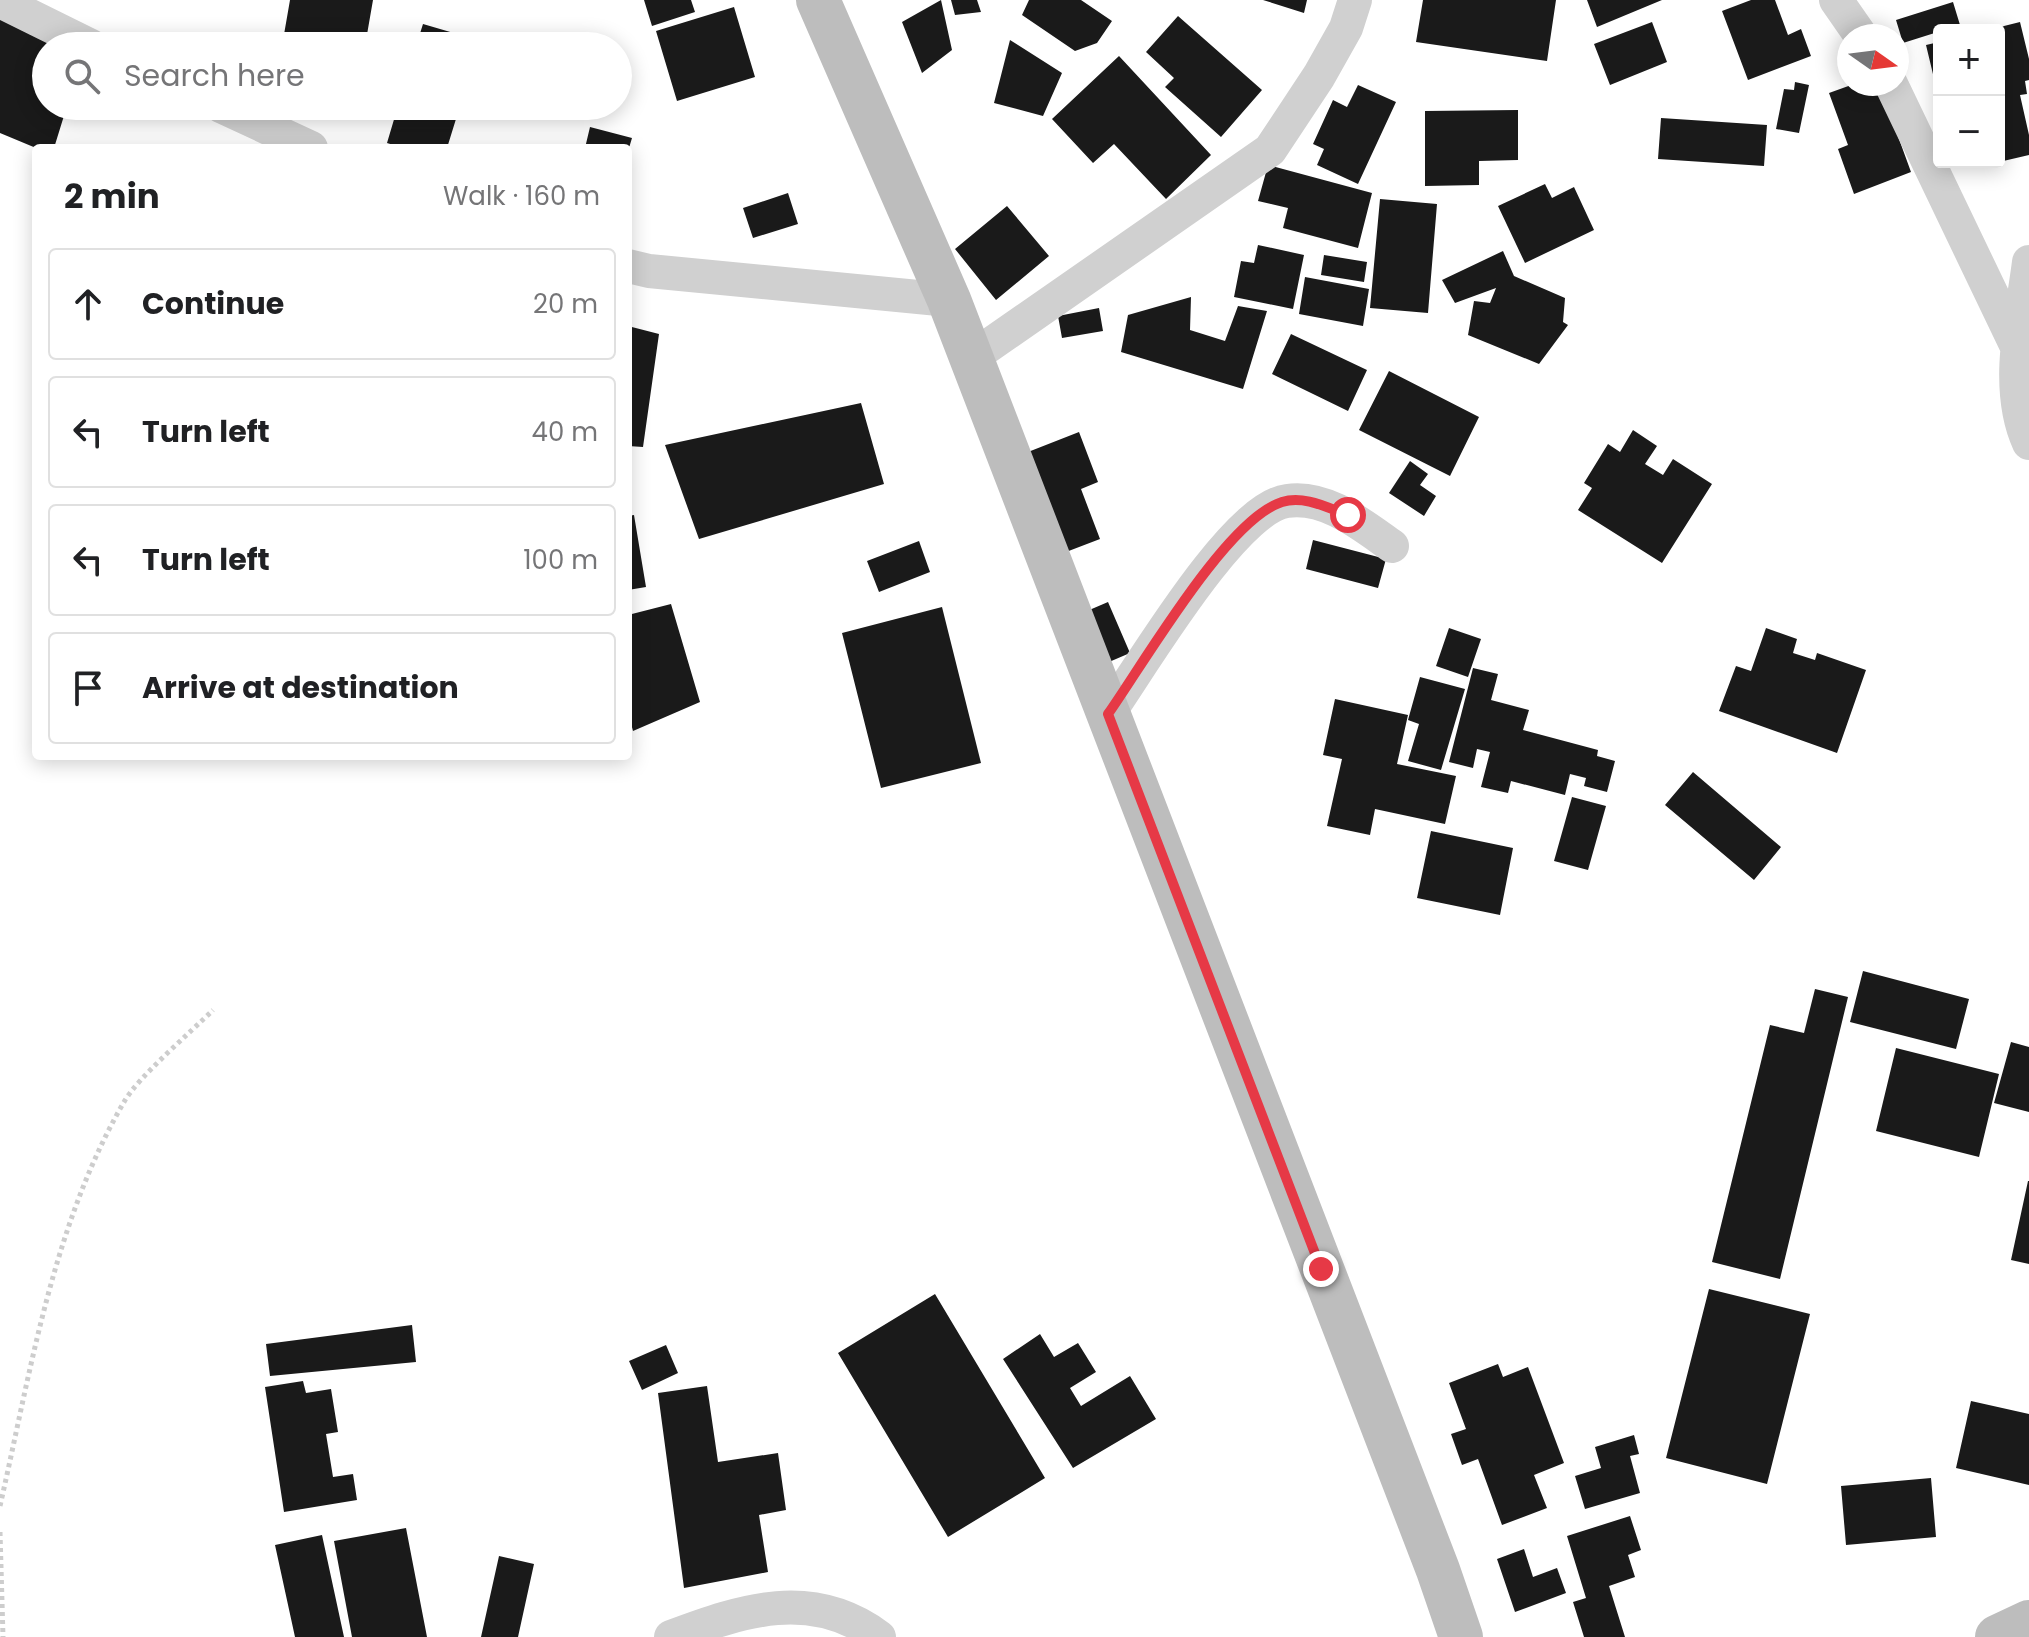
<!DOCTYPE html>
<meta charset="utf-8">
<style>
:root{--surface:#fff;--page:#f2f2f2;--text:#202124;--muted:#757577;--line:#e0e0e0}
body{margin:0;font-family:Poppins,sans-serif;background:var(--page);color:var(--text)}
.controls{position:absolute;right:24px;top:24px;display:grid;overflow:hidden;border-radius:8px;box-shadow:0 4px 20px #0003}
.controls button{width:72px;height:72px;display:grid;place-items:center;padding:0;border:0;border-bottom:2px solid var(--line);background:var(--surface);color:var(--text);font:40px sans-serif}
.compass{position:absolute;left:1837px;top:24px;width:72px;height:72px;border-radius:50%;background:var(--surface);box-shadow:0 4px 20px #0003;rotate:104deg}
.stop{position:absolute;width:24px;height:24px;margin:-18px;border:6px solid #e63946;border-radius:50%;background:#fff}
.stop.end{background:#e63946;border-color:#fff;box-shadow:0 2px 8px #0008}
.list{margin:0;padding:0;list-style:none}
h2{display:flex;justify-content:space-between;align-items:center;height:104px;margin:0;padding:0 32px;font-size:34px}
h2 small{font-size:26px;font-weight:400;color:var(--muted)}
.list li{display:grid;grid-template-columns:52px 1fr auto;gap:24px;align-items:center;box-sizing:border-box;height:112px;margin:0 16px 16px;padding:0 16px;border:2px solid var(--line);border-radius:8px}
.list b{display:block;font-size:30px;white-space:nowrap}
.list em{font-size:26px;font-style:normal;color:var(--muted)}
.icon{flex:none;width:44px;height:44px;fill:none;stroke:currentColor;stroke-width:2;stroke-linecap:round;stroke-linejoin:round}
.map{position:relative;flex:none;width:2029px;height:1637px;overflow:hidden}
.search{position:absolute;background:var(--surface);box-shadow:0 4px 20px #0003;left:32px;top:32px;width:600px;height:88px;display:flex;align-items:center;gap:20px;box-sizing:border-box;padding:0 28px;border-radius:44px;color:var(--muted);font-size:30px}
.panel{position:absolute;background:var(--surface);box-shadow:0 4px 20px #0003;left:32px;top:144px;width:600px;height:616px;border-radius:8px}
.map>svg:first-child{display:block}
.building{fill:#1a1a1a}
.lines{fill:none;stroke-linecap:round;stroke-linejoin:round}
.path{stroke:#cdcdcd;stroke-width:5;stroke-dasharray:4 4;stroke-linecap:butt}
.street{stroke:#d0d0d0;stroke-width:34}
.secondary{stroke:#bdbdbd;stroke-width:44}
.route{stroke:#e63946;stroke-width:10}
</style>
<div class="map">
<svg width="2029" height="1637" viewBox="0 0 2029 1637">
<rect width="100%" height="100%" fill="#fff"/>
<path class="building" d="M290,0h83l-8,46h-83z
M644,0h47l4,12 -43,14z
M941,0l11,50 -30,23 -20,-51z
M951,0h26l4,12 -26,3z
M1029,0h52l31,21 -15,22 -22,8 -53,-36z
M1263,0h44l-3,13z
M1423,0h133l-9,61 -131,-19z
M1587,0h75l-65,27z
M1751,0h24l13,35 13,-6 10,27 -63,24 -26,-69z
M1953,2l7,23 -57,18 -7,-23z
M734,7l21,70 -78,24 -21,-70z
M1178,16l84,74 -41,47 -56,-50 9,-9 -28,-26z
M0,18l68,28h-22v60h21l-13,42h-18l-36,-15z
M1652,22l15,40 -57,23 -16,-41z
M2020,22l9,37v21l-4,1 2,13 -7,1 9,40v20l-30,7v-132l-7,-1z
M423,24l58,17 -2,5h-63z
M1010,40l52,33 -19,43 -49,-13z
M1939,42v53h-1l-12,-50z
M1119,56l92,99 -45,44 -52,-55 -21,19 -41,-44z
M1795,82l14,3 -10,48 -23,-4 8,-40 10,1z
M1854,84h25l32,88 -57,22 -16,-45 10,-4 -19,-52z
M1358,85l38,17 -38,82 -41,-19 7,-16 -11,-5 20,-44 14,7z
M398,106h62l-13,42h-44l-16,-5z
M1518,110v50l-39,1v24l-54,1v-75z
M1661,118l106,7 -3,41 -106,-7z
M590,127l42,11 -3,10h-44z
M1268,165l104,28 -14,55 -75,-20 5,-20 -30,-7z
M1545,184l7,14 22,-11 20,43 -69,33 -27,-57z
M788,193l10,31 -45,14 -10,-30z
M1380,199l57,5 -9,109 -58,-5z
M1007,206l42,50 -53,44 -41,-51z
M1258,245l46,10 -11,54 -59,-12 7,-36 13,2z
M1503,251l11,25 51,22 -2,24 5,3 -29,39 -71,-29 6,-34 16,2 6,-15 -41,15 -13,-23z
M1324,255l43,7 -3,20 -43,-7z
M1305,277l64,12 -6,37 -64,-12z
M1191,297l-1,33 35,11 13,-35 29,5 -24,78 -122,-37 7,-37z
M1099,308l4,23 -41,7 -4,-22z
M628,326l31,8 -16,113 -15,-1z
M1291,334l76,36 -19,41 -76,-37z
M1389,371l90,46 -29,59 -91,-46z
M861,403l23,81 -185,55 -34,-94z
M1633,430l24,16 -12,18 18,11 10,-16 39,25 -50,79 -84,-53 14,-22 -8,-5 24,-39 12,8z
M1079,432l19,50 -17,7 19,50 -34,13 -38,-100z
M1410,461l18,13 -8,11 16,11 -12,20 -35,-23z
M634,515l12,72 -18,3v-74z
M1313,540l73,19 -8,29 -72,-19z
M919,541l11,31 -51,20 -12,-31z
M1108,602l22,51 -28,12 -22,-51z
M671,604l29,98 -67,29 -5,-19v-97z
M942,607l39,156 -100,25 -39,-155z
M1449,628l32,11 -13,38 -32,-11z
M1766,628l31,11 -4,14 22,7 2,-7 49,17 -29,83 -118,-42 17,-45 15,5z
M1473,668l25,6 -7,26 38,10 -6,20 75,20 -1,6 18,5 -8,31 -23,-6 2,-8 -16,-4 -5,21 -54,-14 -3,12 -27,-6 9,-35 -13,-3 -4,19 -24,-6z
M1420,677l45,12 -24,81 -33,-9 11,-37 -11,-4z
M1335,699l73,16 -11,49 59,12 -11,48 -70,-15 -5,26 -43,-9 15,-67 -19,-4z
M1693,772l88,75 -27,33 -89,-75z
M1572,797l34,9 -18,64 -34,-9z
M1431,831l82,17 -13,67 -83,-17z
M1863,971l106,28 -13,50 -106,-27z
M1815,989l33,8 -68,282 -68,-17 58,-237 34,8z
M2011,1042l18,5v65l-35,-9z
M1896,1048l103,26 -20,83 -103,-26z
M2028,1181h1v83l-18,-4z
M1709,1289l101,25 -43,170 -101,-26z
M935,1294l110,184 -97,59 -110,-184z
M412,1325l4,37 -146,14 -4,-32z
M1040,1334l14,23 24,-14 18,29 -26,16 11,18 49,-30 26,43 -83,49 -70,-109z
M666,1345l12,28 -36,17 -13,-29z
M1498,1364l5,13 25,-10 36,96 -30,12 13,33 -45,17 -24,-66 -16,6 -11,-31 15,-5 -17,-46z
M303,1381l3,12 25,-4 7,43 -12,2 7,43 20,-3 4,26 -73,12 -19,-125z
M707,1386l11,76 60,-9 8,57 -27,5 9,57 -84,16 -26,-195z
M1971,1401l58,13v71l-73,-17z
M1634,1435l5,19 -9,2 10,37 -55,16 -10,-33 26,-8 -6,-21z
M1931,1478l5,59 -90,8 -5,-59z
M1630,1516l11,34 -13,5 7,22 -26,9 16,51h-41l-11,-35 13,-4 -19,-62z
M406,1528l21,109h-75l-18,-96z
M322,1535l22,102h-49l-20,-92z
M1524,1549l9,28 24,-9 9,25 -51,19 -18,-53z
M499,1556l35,8 -16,73h-37z"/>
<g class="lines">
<path class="path" d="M0,1506c31,-136 53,-282 124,-404 14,-25 66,-69 89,-92
M0,1532l3,105"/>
<path class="street" d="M1836,0l25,36
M0,1l91,45
M1891,84l127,265
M221,106l90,42
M2029,262c-7,56 -25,127 0,181
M628,266l21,5 300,29
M971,358l299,-208 49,-74 27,-48 9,-28
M1108,714c33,-47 126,-206 179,-213 39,-6 75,24 105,45
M671,1637c72,-27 141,-50 208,0"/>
<path class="secondary" d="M818,0l131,300 489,1270 23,67
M1997,1637l32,-15"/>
</g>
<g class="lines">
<path class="route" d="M1321,1269l-213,-555c36,-51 119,-195 174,-212 22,-7 46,6 66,13"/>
</g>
</svg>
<div class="controls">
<button>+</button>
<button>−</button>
</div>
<svg class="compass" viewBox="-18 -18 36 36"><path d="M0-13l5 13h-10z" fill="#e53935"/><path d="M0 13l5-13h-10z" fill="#757577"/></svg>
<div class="stop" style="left:1348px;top:515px"></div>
<div class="stop end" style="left:1321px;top:1269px"></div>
<div class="search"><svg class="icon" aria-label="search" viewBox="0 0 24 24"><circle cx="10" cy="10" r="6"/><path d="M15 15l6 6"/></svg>Search here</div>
<section class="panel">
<h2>2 min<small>Walk · 160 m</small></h2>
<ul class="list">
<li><svg class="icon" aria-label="ahead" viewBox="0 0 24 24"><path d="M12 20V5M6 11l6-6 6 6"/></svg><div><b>Continue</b></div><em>20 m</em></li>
<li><svg class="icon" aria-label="left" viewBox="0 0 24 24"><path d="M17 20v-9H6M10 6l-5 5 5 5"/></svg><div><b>Turn left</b></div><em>40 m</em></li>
<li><svg class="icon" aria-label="left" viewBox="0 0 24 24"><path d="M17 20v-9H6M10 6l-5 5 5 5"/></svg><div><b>Turn left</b></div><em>100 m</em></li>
<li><svg class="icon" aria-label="arrive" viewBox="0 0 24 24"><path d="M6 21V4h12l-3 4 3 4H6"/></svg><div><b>Arrive at destination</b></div></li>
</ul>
</section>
</div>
